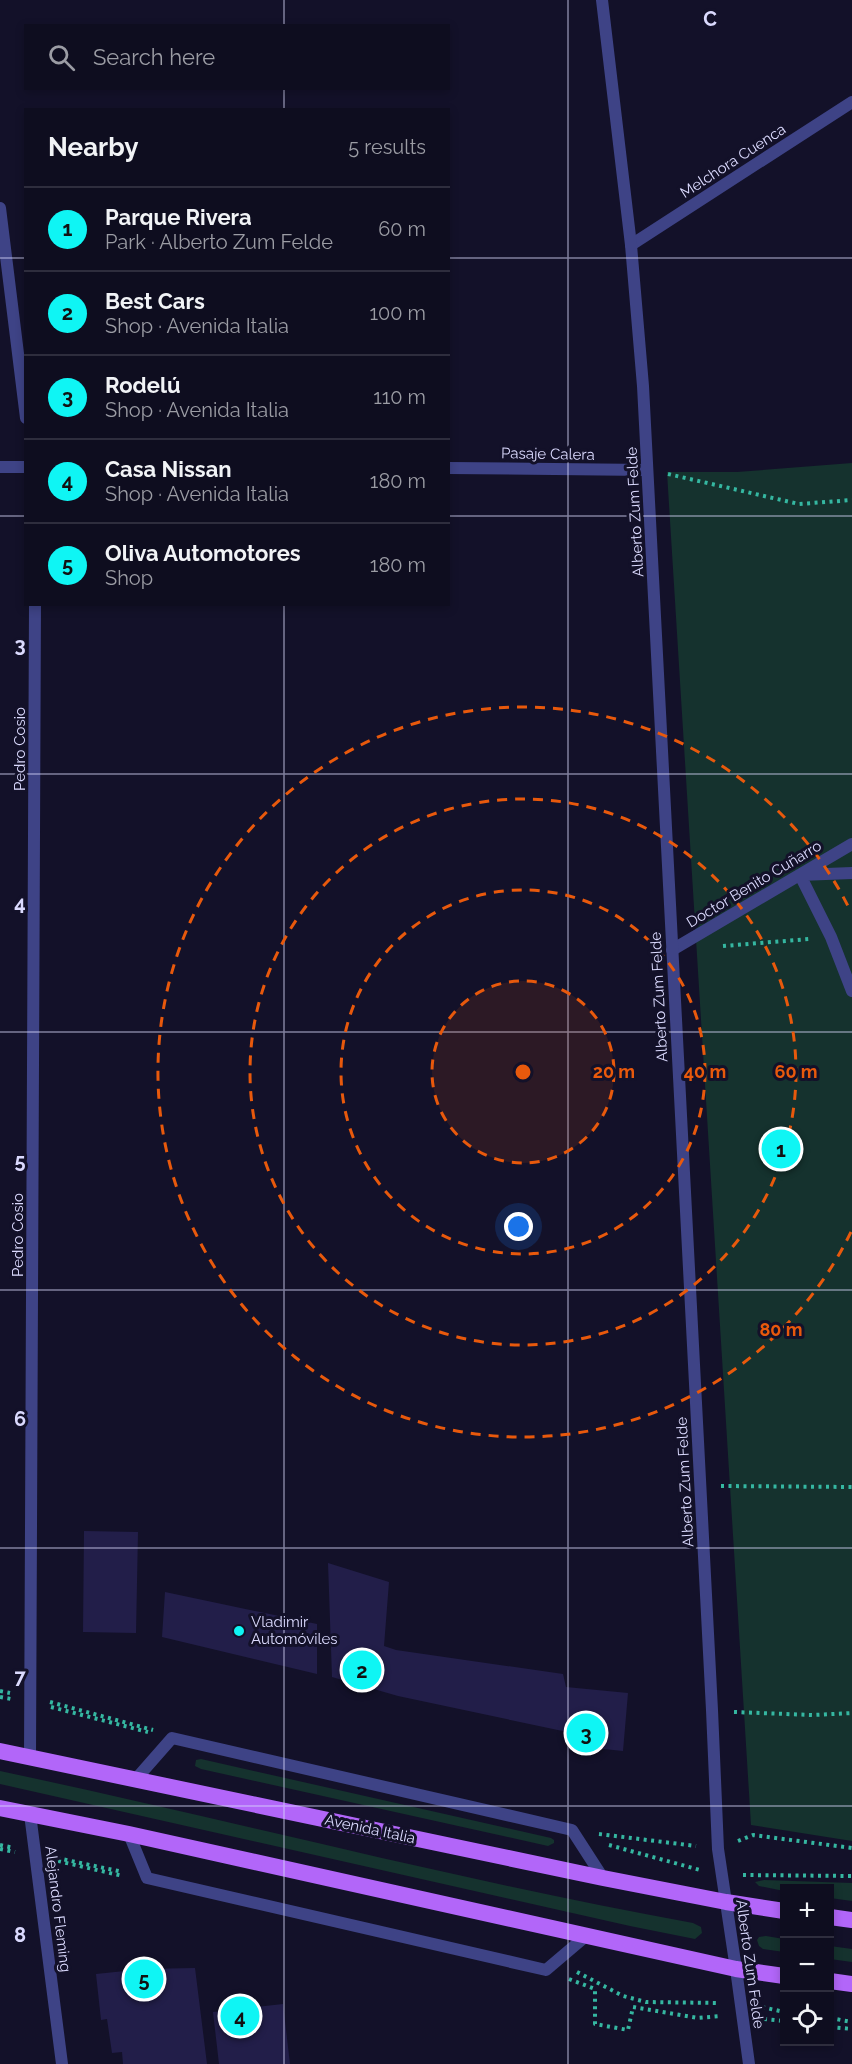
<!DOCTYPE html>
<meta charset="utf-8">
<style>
:root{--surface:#0e0d1f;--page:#171628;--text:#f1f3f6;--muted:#9b9ca4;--line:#2e2d3d;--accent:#0ff5f4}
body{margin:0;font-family:Raleway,sans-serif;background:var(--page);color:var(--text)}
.controls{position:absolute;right:18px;bottom:18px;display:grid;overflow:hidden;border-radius:0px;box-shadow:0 3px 9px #0003}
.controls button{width:54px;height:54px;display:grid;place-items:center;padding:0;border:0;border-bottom:2px solid var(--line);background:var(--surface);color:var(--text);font:30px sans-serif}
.you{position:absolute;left:519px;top:1227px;width:21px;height:21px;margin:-15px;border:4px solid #fff;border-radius:50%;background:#1a73e8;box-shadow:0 0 0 9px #1a73e833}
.badge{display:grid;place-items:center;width:39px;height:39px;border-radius:50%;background:var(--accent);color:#111;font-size:20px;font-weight:700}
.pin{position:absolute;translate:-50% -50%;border:3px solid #fff;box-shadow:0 2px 6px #0006}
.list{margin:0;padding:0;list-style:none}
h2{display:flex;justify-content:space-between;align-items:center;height:78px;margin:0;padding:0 24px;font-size:26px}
h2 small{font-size:20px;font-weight:400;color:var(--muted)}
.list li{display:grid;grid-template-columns:39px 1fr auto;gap:18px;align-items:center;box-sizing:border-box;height:84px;padding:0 24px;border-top:2px solid var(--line)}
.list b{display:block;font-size:22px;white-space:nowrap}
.list p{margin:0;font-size:20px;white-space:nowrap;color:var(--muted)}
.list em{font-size:20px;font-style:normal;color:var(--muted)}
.icon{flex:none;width:33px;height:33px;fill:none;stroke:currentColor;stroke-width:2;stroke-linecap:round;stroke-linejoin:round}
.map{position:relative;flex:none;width:852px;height:2064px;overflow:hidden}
.search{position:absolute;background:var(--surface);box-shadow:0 3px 9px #0003;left:24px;top:24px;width:426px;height:66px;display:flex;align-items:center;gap:15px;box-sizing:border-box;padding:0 21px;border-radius:0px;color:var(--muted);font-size:22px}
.panel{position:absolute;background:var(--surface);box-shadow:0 3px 9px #0003;left:24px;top:108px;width:426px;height:498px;border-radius:0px}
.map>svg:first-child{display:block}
.green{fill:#15322e}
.building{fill:#221e49}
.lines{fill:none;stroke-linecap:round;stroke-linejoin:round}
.path{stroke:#35b7a1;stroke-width:4;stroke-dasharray:3 4.5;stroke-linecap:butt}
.service{stroke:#3e4386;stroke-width:12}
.minor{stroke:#3e4386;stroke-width:12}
.tertiary{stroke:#3e4386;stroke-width:12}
.primary{stroke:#b266f9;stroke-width:16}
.grid{fill:none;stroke:#dbdafe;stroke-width:1.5;stroke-opacity:0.55}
.ring{fill:none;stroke:#e8590c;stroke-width:3;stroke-dasharray:10 8}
.poi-dot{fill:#0ff5f4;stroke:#131129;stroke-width:2}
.labels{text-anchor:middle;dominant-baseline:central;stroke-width:6;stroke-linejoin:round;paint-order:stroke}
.street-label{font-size:15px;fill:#dbdafe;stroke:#131129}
.poi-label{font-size:15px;fill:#dbdafe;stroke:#131129;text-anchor:start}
.grid-label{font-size:20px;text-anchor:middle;font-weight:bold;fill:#dbdafe;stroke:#131129;stroke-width:6;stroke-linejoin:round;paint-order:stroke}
.centre{fill:#e8590c;stroke:#131129;stroke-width:3}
.ring-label{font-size:18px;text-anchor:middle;font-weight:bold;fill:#e8590c;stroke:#131129;stroke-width:6;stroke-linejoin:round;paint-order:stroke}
</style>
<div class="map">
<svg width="852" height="2064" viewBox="0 0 852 2064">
<rect width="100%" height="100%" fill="#131129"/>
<path class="green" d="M852,463v1378l-101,-16 -84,-1353h70z
M201,1759l350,79 3,2v3l-6,3 -347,-77 -6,-3 1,-6z
M0,1771c231,49 460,110 693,152l8,4 1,6 -7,6 -65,-13 -630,-142z
M764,1880l88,3v18l-22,-3v-10h-46v3l-25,-5 -4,-4z
M766,1936l18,3v13l-21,-3 -4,-3 -2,-6 2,-3z
M830,1946l22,3v13l-22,-3z"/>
<path class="building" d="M84,1531l54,1 -2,101 -53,-1z
M328,1563l61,19 -5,64 12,4 167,24 3,13 62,6 -5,58 -48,-5 -3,-13 -174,-37 -66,-19z
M165,1592l152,32v50l-155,-37z
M195,1968l12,96h-84l-1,-12 -10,1 -5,-34 -6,1 -5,-46 48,-5z
M283,2004l7,60h-71l-6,-52z"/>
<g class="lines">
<path class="path" d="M668,474l131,30 53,-4
M723,946l86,-7
M721,1486l131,1
M0,1691l10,2
M0,1697l11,2
M50,1702l103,28
M51,1707l97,25
M734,1712l78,3 40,-2
M599,1834l97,12
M738,1841l15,-6 99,13
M0,1845l14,3
M609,1845l91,25
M0,1849l15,3
M57,1858l66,14
M58,1861l65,15
M743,1875l109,1
M577,1972l46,24 23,6 72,1
M569,1979l26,10v35l33,6 5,-23 65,11 23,-2
M762,2007l22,5
M830,2018l22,4
M764,2019l20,2
M830,2027l22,2"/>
<path class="service" d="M852,873l-52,2 31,62 21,54
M672,950l180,-106"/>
<path class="minor" d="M0,208l26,210
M631,245l221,-143
M0,467h26
M448,468l199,2
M30,1757l5,-1153
M136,1779l36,-41 400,92 31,48
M30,1814l32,250
M129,1834l18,44 399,92 40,-34
M736,1969l13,95"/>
<path class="tertiary" d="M602,0l29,245 12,141 69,1324 6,139 18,120"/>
<path class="primary" d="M0,1751l603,127 123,24 58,9
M0,1808l129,26 607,135 48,7
M830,1917l22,3
M830,1981l22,3"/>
</g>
<path class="grid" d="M284,0v26M568,0v2064M284,88v22M0,258h26M448,258h404M0,516h26M448,516h404M284,604v1460M0,774h852M0,1032h852M0,1290h852M0,1548h852M0,1806h852"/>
<circle cx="523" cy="1072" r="91" fill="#e8590c" fill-opacity=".12"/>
<g class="ring">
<circle cx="523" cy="1072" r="91"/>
<circle cx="523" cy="1072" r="182"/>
<circle cx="523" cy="1072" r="273"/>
<path d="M851 1232A365 365 0 1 1 851 912"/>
</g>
<circle class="poi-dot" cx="239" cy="1631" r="6"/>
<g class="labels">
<g class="street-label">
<text transform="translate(733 161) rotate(-33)">Melchora Cuenca</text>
<text transform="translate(548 454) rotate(1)">Pasaje Calera</text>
<text transform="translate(635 512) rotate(-93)">Alberto Zum Felde</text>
<text transform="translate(20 749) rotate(-90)">Pedro Cosio</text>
<text transform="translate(754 884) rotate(-31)">Doctor Benito Cuñarro</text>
<text transform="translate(659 997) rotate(-93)">Alberto Zum Felde</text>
<text transform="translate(18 1235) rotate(-90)">Pedro Cosio</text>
<text transform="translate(685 1482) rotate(-93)">Alberto Zum Felde</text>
<text transform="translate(370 1829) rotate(12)">Avenida Italia</text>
<text transform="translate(58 1909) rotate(83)">Alejandro Fleming</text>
<text transform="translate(750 1964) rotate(82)">Alberto Zum Felde</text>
</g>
<g class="poi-label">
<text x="251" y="1622">Vladimir<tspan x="251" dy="17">Automóviles</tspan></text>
</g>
</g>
<g class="grid-label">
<text x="710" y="26">C</text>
<text x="20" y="652">3</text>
<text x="20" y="910">4</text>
<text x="20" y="1168">5</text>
<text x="20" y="1426">6</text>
<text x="20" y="1684">7</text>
<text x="20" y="1942">8</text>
</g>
<circle cx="523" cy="1072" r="9" class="centre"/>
<g class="ring-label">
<text x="614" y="1078">20 m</text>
<text x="705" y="1078">40 m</text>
<text x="796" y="1078">60 m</text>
<text x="781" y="1336">80 m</text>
</g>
</svg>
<div class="controls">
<button>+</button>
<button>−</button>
<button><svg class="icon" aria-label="locate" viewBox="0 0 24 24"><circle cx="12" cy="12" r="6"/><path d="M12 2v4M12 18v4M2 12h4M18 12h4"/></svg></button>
</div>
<div class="you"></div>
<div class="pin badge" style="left:781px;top:1149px">1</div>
<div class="pin badge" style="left:362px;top:1670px">2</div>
<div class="pin badge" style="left:586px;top:1733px">3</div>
<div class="pin badge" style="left:240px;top:2016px">4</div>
<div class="pin badge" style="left:144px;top:1979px">5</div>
<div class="search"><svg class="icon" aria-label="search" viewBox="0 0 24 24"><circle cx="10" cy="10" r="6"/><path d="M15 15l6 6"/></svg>Search here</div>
<section class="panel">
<h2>Nearby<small>5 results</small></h2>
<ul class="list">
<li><span class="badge">1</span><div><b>Parque Rivera</b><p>Park · Alberto Zum Felde</p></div><em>60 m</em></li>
<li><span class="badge">2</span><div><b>Best Cars</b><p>Shop · Avenida Italia</p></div><em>100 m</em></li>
<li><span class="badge">3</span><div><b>Rodelú</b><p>Shop · Avenida Italia</p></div><em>110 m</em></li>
<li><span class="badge">4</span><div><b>Casa Nissan</b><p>Shop · Avenida Italia</p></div><em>180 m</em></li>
<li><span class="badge">5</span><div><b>Oliva Automotores</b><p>Shop</p></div><em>180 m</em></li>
</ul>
</section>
</div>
